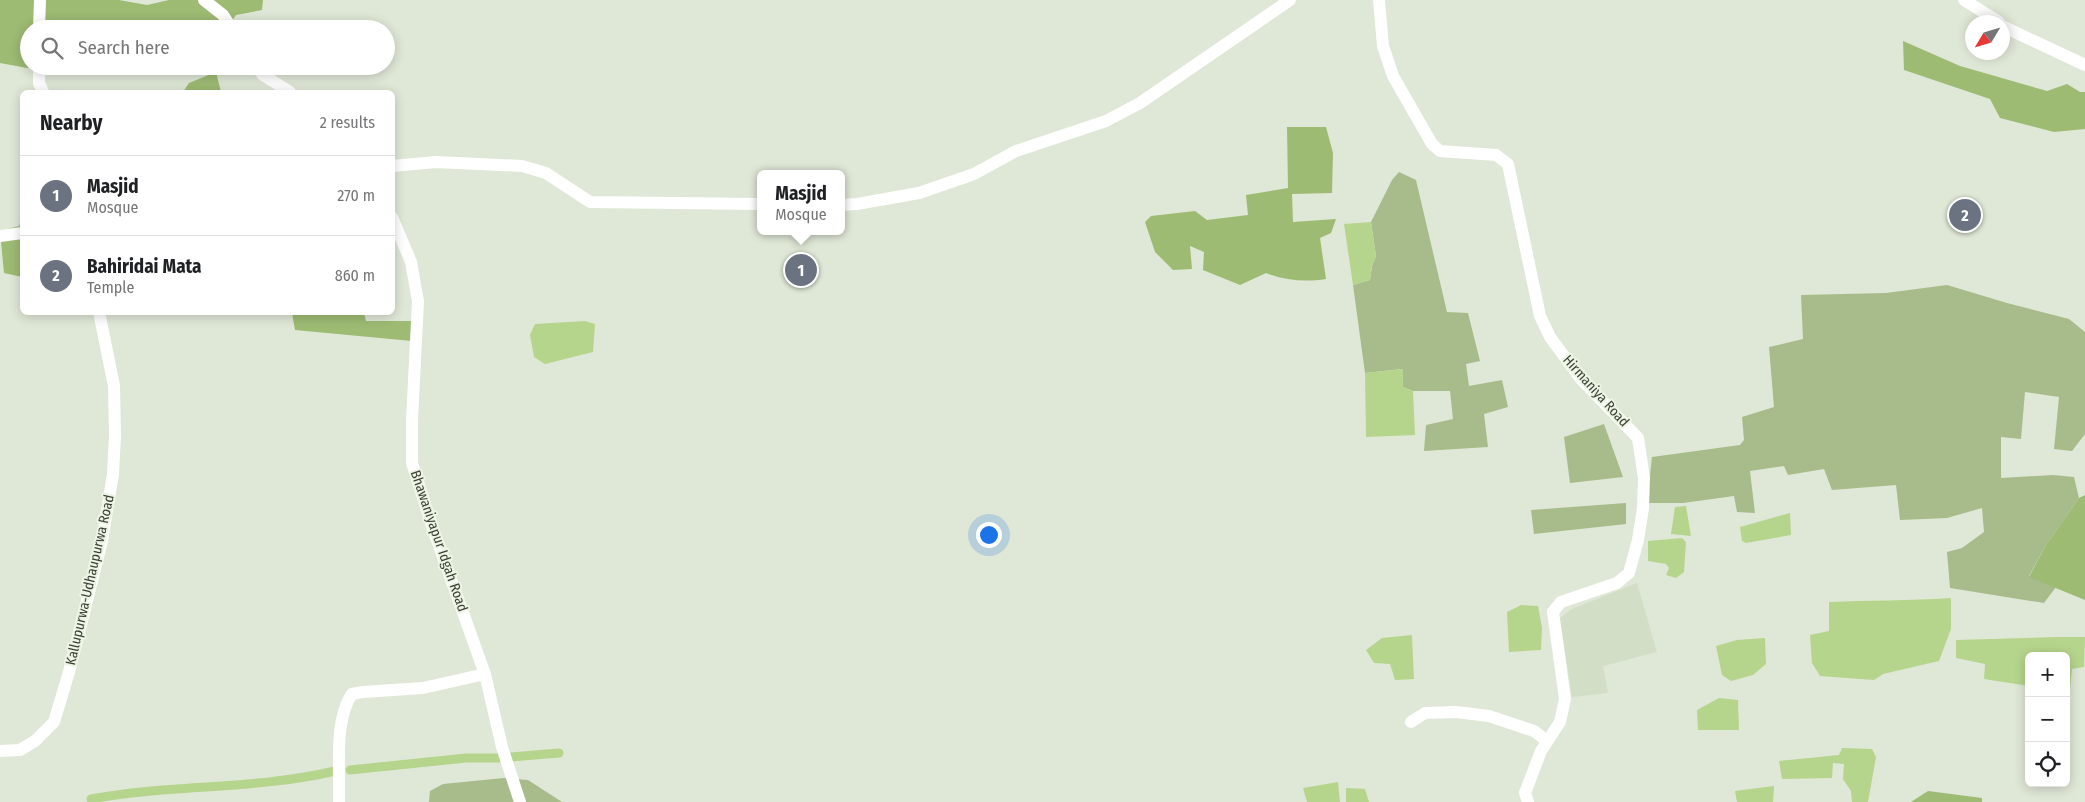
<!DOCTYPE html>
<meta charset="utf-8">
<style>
:root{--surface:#fff;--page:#f2f2f2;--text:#202124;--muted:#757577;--line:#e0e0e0;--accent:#7c3aae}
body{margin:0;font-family:"Fira Sans Condensed",sans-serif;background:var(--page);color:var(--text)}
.controls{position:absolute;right:15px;bottom:15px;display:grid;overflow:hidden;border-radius:8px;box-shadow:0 2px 12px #0003}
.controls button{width:45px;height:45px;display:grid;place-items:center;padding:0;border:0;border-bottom:1px solid var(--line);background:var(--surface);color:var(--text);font:25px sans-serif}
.compass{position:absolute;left:1965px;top:15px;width:45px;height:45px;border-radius:50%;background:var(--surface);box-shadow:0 2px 12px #0003;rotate:232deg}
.you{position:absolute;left:988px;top:534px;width:18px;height:18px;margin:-12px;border:4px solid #fff;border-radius:50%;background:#1a73e8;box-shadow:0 0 0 8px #1a73e833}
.badge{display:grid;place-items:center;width:32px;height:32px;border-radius:50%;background:var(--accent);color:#fff;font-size:16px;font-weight:700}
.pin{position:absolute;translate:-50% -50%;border:2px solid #fff;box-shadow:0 1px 5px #0006}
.popup{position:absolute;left:757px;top:170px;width:88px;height:65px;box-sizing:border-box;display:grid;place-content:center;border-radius:8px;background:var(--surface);filter:drop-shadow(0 1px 4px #0005);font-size:16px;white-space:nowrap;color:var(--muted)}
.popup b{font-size:19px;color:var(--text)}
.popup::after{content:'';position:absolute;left:50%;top:100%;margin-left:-10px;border:10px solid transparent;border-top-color:var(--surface)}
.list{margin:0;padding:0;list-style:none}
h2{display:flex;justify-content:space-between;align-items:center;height:65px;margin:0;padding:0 20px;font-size:21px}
h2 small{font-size:16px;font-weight:400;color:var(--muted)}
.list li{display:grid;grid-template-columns:32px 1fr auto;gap:15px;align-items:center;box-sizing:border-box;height:80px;padding:0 20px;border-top:1px solid var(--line)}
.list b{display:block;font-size:19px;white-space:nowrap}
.list p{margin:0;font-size:16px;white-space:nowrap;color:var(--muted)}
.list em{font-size:16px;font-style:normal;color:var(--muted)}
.icon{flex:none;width:28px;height:28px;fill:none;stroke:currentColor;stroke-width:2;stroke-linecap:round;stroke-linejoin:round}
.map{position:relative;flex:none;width:2085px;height:802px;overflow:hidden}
.search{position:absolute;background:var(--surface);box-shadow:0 2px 12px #0003;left:20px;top:20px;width:375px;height:55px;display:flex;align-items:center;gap:12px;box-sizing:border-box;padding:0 18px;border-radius:28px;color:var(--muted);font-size:19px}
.panel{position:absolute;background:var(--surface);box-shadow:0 2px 12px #0003;left:20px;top:90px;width:375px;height:225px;border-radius:8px}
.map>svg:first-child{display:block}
.built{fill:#d3dec6}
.green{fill:#a7bc8a}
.forest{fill:#9dbb73}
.water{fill:#b6d58c}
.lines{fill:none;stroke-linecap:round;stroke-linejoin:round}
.canal{stroke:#b6d58c;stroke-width:9}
.minor{stroke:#fff;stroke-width:12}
.labels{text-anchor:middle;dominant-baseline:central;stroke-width:4;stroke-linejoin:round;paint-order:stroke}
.street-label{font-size:14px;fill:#3b3e37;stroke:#ecf5e3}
</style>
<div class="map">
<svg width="2085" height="802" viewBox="0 0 2085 802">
<rect width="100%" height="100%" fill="#dfe7d6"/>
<path class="built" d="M1637,583l20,69 -54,14 5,27 -36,4 -12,-79 12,-9z"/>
<path class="green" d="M1399,172l17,8 31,132 21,1 12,48 -14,3 3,22 33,-6 6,27 -24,7 4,33 -64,4 2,-26 27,-6 -3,-28h-37l-10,-4 -1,-18 -37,4 -12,-88 17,-5 2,-14 4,-10 -5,-34 21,-42z
M1947,285l60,18 62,16 16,13v102l-13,17 -18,-2 5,-52 -34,-5 -4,47 -20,-2v41l52,-3 21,2 5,21 -33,47 -17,31 27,11 -12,16 -94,-15 -3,-36 15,-4 22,-16 -2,-24 -35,10 -47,2 -4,-35 -64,5 -8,-21 -36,6 -4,-9 -34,5 5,42 -18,-1 -3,-16 -51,7h-36l5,-46 88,-12 4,-5 -2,-23 32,-10 -5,-60 34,-8 -2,-44 85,-2z
M1604,424l19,53 -53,6 -6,-46z
M1626,503v21l-92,10 -3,-24z
M504,778l24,2 34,22h-133l1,-11 13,-7z"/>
<path class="forest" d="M0,0h119l28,5 22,-5h94l-1,10 -26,5 -9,14h-198v37h16l-18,2 -27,-5z
M1903,41l57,25 87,25 20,-7 13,8h5v37l-31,3 -54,-14 -10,-19 -86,-29z
M216,72l5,20h-38l6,-9z
M1287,127h39l7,26 -1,40 -40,1 1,28 43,-3 -5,14 -11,5 6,41c-19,3 -41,2 -60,-6l-26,12 -37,-15 1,-18 -14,-6 2,23 -19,1 -18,-18 -10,-30 6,-6 44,-5 12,9 41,-5 -2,-20 42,-7z
M22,217v60l-18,-4 -4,-42 19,-5z
M292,313h72l2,8h46v20l-117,-11z
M2085,495v105l-56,-23 17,-32 33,-47z
M1928,791l54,7v4h-71z"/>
<path class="water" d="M1371,222l5,34 -4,10 -2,14 -17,5 -9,-61z
M585,321l10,3 -2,28 -48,12 -11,-7 -4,-22 5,-11z
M1403,369v18l10,4 2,44 -49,2 -1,-64z
M1686,506l5,30 -20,-2 4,-27z
M1790,513l1,22 -45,8 -4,-2 -2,-14z
M1682,538l4,4 -2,30 -8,6 -10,-3 3,-7 -3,-4 -18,-3v-20z
M1951,598v31l-12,32 -56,13 -9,6 -54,-4 -8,-13 -2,-28 19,-4v-29c40,-2 81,-1 122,-4z
M1521,605l17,1 4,22 -1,22 -32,2 -2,-40z
M1412,635l2,44 -19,1 -5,-16 -16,-1 -8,-13 16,-12z
M2057,637h28l-1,30 -12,2 -2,20h-4v-33h-37v30l-45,-7 1,-15 -29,-6v-18z
M1765,638l1,26 -13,11 -22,6 -9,-6 -6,-29 21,-6z
M1719,698l19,2 1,30h-41l-1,-20z
M1842,748l30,1 4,8 -8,45h-16l-1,-11 -8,-12 1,-15 -11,-1 -1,15 -50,1 -3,-18 60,-6z
M1338,782l2,20h-33l-4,-14z
M1774,786l-1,16h-36l-2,-11z
M1346,788l19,1 4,13h-23z"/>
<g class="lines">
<path class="canal" d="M511,757l48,-4
M350,770l116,-12h33
M91,799c80,-15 164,-9 244,-28"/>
<path class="minor" d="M204,0l19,15 9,14
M1379,0l4,46 10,30 39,68 8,7 56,4 12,9 32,152 10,21 31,42 57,59 6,40 -1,30 -5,32 -9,33 -12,10 -56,19 -8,10 12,87 -5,23 -19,29 -16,42 3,9
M1964,0l35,22
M2002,26l83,39
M39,29l1,-29
M39,66v17l4,9
M256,66l7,9 27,17
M392,166l44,-4 86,4 24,7 44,29 171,2
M841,205l16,-1 62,-11 55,-19 42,-23 90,-30 34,-18 150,-103
M392,217l19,45 7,39 -6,119v43l21,66 52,145 17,73 18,55
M0,236l22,-3
M1411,722l14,-9 31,-1 33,4 45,15 13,10
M0,751l20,-1 15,-9 19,-19 15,-50 33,-131 11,-67 2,-38 -1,-50 -15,-74
M339,802c1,-31 -5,-83 13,-108l11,-2 60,-4 62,-14"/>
</g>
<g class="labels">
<g class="street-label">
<text transform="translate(1596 391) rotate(48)">Hirmaniya Road</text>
<text transform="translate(439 541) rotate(71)">Bhawaniyapur Idgah Road</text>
<text transform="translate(90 580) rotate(-77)">Kallupurwa-Udhaupurwa Road</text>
</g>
</g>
</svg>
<div class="controls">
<button>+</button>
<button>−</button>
<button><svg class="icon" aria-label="locate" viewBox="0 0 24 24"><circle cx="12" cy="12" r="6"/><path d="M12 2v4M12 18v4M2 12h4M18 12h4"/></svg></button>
</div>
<svg class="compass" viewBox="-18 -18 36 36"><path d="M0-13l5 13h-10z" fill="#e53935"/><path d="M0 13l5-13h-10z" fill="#757577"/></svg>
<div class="you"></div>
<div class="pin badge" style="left:801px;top:270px;background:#6b7280">1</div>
<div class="popup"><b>Masjid</b>Mosque</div>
<div class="pin badge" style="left:1965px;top:215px;background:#6b7280">2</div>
<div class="search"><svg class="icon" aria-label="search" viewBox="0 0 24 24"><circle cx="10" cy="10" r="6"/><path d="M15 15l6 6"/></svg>Search here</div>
<section class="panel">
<h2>Nearby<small>2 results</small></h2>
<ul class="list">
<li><span class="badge" style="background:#6b7280">1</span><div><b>Masjid</b><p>Mosque</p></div><em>270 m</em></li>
<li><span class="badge" style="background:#6b7280">2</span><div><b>Bahiridai Mata</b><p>Temple</p></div><em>860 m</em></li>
</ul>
</section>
</div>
